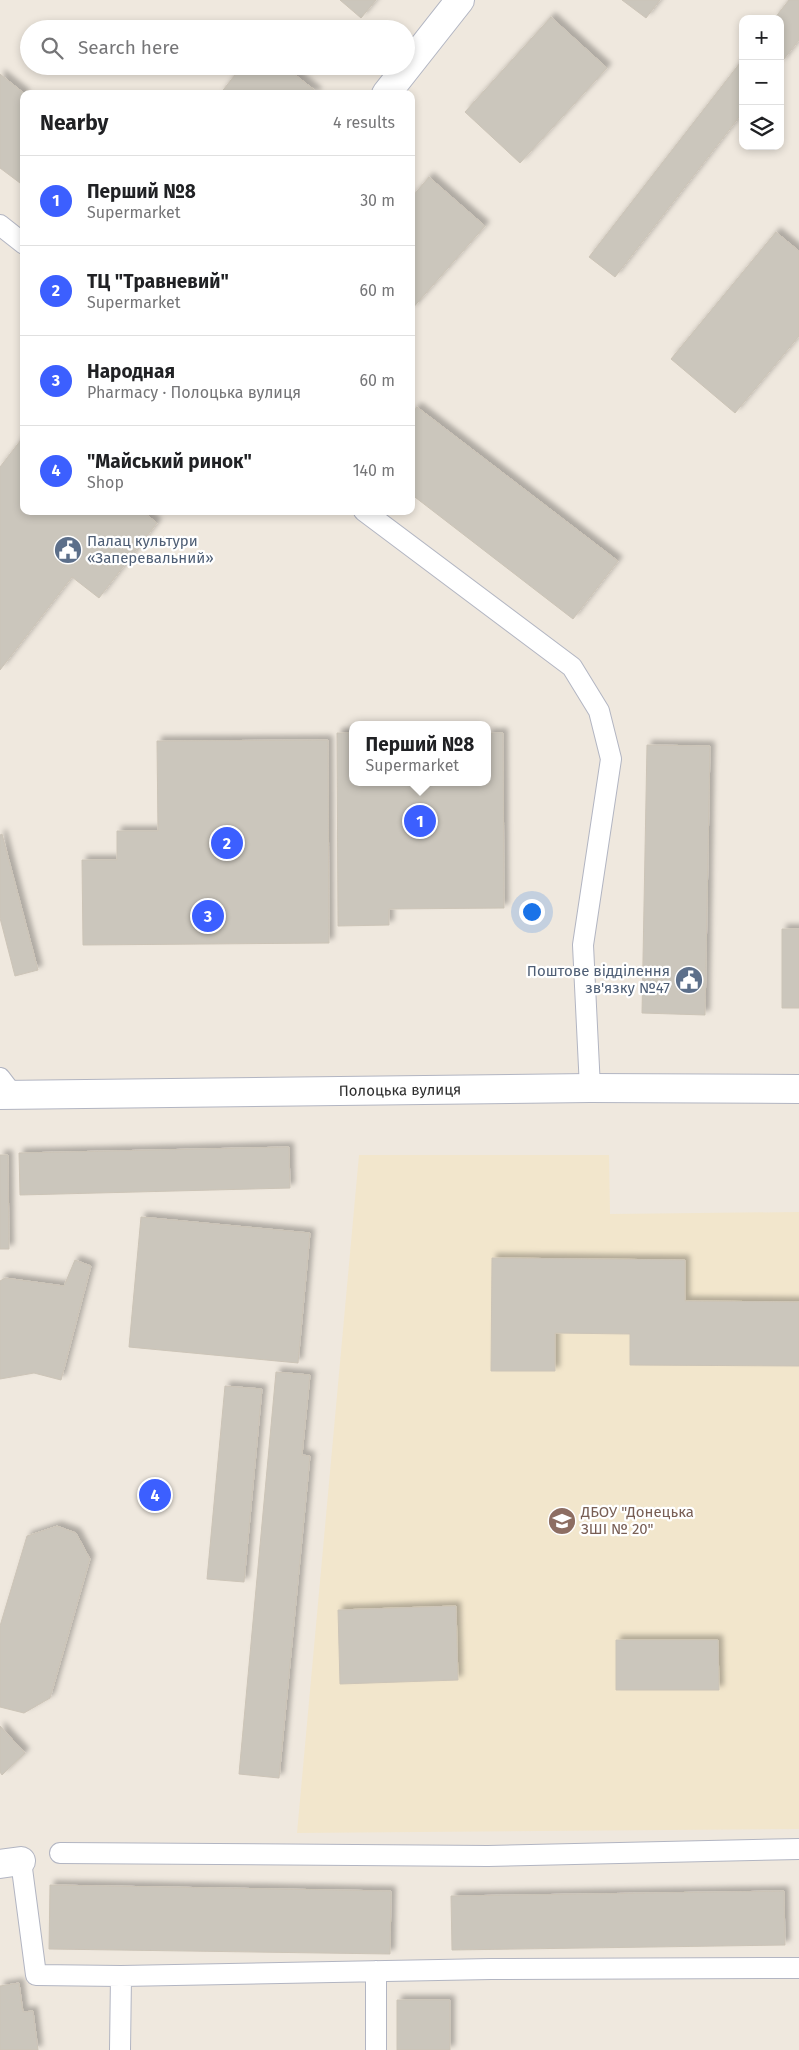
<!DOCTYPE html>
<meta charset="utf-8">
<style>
:root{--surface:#fff;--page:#f6f6f6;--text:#202124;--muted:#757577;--line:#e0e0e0;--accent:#3c5fff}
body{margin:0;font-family:"Fira Sans",sans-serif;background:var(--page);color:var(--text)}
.controls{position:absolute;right:15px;top:15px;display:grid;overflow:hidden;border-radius:10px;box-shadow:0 2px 8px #0003}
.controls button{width:45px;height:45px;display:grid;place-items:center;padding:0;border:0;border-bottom:1px solid var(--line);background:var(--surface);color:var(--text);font:25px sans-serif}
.you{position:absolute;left:531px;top:911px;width:18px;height:18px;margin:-12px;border:4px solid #fff;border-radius:50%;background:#1a73e8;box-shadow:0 0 0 8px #1a73e833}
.badge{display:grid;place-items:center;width:32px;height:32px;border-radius:50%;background:var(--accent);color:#fff;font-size:16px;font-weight:700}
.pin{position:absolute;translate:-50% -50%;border:2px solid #fff;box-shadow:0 1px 5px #0006}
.popup{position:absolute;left:349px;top:721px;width:142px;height:65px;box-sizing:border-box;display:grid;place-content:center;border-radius:10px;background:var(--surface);filter:drop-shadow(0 1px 4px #0005);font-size:16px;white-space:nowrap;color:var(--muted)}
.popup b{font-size:19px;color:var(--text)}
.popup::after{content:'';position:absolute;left:50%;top:100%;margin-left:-10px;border:10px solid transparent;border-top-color:var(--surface)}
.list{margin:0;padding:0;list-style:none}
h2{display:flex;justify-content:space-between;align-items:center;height:65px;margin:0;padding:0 20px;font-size:21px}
h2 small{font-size:16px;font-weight:400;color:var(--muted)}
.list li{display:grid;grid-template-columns:32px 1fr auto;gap:15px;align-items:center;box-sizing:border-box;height:90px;padding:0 20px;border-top:1px solid var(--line)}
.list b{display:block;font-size:19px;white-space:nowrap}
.list p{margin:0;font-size:16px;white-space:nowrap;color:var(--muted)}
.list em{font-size:16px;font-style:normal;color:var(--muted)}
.icon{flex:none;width:28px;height:28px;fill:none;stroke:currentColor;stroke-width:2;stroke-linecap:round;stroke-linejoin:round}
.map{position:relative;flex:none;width:799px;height:2050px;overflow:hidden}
.search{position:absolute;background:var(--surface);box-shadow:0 2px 8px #0003;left:20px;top:20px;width:395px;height:55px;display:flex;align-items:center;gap:12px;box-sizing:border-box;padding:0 18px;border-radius:28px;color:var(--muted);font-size:19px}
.panel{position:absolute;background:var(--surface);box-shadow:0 2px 8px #0003;left:20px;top:90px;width:395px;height:425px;border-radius:10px}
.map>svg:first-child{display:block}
.education{fill:#f2e6cc}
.building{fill:#cbc6bc;stroke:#ccc4b7;filter:url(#shadow)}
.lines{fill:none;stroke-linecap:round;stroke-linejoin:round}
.lane-casing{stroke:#b2b5c2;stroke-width:22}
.street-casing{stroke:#b2b5c2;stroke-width:30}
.secondary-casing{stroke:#b2b5c2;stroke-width:30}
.lane{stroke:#fff;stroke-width:20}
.street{stroke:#fff;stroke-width:28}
.secondary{stroke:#fff;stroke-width:28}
.labels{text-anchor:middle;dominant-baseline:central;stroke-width:4.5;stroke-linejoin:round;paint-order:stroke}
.service-label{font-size:15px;fill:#4e5e75;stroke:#fff;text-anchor:start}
.street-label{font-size:15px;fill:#2d2d2d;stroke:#fff}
.education-label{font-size:15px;fill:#785e54;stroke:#fff;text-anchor:start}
</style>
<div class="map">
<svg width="799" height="2050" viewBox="0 0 799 2050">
<defs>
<filter id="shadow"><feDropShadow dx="4.5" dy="-4.5" stdDeviation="2.5" flood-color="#0004"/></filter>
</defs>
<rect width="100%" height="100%" fill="#efe8de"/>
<path class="education" d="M359,1155h250l1,59 189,-2v617l-502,4z"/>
<path class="building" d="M340,0h36l-15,18z
M622,0h38l-14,18z
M789,0h10v40l-19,24v-45h-6z
M551,17l56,51 -87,95 -55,-51z
M743,59v53l-128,165 -26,-20z
M242,66h42l33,26 -1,2h-96z
M0,74l25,20h-1v92l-24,-18z
M429,177l56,49 -74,84v-112z
M776,232l23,19v85l-64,77 -64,-54z
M417,407l201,154 -45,58 -162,-125v-80z
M24,436v75h118l15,12 -58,75 -27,-21 -72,93v-203z
M337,733h15v49h136v-49h15l1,175 -115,1v16l-51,1z
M328,740l1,203 -246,2 -1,-85h35v-29h41l-1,-90z
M647,745l63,1 -5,269 -63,-2z
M2,834l36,136 -23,6 -15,-58v-83z
M782,929h17v79h-17z
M289,1147l1,41 -270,7 -1,-42z
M0,1155h8l1,94h-9z
M141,1217l169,16 -12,130 -169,-16z
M492,1258l193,2v41l114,1v64l-169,-1v-31l-75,-1v38h-64z
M75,1260l16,6 -30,114 -27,-7 -34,6v-98l5,-3 59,8z
M276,1372l34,3 -8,80 8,1 -31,322 -40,-4z
M225,1386l37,3 -18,193 -37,-3z
M57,1526l19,7 14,26 -40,139 -26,15 -24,-6v-81l27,-90z
M456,1606l2,74 -118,4 -2,-74z
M616,1640h102l1,50h-103z
M0,1726l25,27 -23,22 -2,-3z
M50,1885l341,6 -1,63 -341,-5z
M784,1891l1,54 -333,5 -1,-54z
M19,1983l4,29 10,-1 5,39h-38v-64z
M397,2000h53v50h-53z"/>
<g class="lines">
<defs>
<path id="lane" d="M0,225l24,19
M364,511l208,156 27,44 12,48 -28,186 7,143
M0,1078l13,17
M60,1853l428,3 311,-7
M21,1861l15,114 85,1 -1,74
M121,1976l370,-7 308,-1
M376,2050v-79"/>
<path id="street" d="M386,94l74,-94
M0,1864l21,-3"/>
<g id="secondary">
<path id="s1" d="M0,1095l590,-7 209,1"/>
</g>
</defs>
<use href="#lane" class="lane-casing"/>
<use href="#street" class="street-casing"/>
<use href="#secondary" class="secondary-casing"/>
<use href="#lane" class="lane"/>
<use href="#street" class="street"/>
<use href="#secondary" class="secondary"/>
</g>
<defs>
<symbol id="civic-disc" viewBox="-11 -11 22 22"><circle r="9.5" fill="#5c6f8a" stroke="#fff"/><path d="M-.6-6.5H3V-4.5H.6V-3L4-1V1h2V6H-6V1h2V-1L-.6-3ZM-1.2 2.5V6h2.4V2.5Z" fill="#fff"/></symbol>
<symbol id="school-disc" viewBox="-11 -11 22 22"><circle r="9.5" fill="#8d6e63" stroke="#fff"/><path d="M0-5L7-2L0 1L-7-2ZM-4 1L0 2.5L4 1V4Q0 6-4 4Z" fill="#fff"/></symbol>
</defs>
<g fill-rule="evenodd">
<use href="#civic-disc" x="52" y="534" width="32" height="32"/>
<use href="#civic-disc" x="673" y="964" width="32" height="32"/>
<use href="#school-disc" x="546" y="1505" width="32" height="32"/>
</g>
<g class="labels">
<g class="service-label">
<text x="87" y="541">Палац культури<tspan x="87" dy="17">«Заперевальний»</tspan></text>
<text x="670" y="971" text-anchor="end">Поштове відділення<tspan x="670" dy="17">зв'язку №47</tspan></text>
</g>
<g class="street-label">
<text stroke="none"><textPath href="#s1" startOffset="400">Полоцька вулиця</textPath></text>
</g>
<g class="education-label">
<text x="581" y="1512">ДБОУ "Донецька<tspan x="581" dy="17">ЗШІ № 20"</tspan></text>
</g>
</g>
</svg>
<div class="controls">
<button>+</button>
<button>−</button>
<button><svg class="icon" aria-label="layers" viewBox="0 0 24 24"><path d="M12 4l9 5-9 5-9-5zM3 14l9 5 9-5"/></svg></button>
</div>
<div class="you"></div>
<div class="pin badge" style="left:420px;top:821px">1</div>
<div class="popup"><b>Перший №8</b>Supermarket</div>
<div class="pin badge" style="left:227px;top:843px">2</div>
<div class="pin badge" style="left:208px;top:916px">3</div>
<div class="pin badge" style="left:155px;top:1495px">4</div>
<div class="search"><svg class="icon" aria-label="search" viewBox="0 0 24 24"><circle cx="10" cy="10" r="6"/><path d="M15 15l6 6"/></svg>Search here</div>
<section class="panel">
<h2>Nearby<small>4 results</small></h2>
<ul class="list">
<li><span class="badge">1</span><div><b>Перший №8</b><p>Supermarket</p></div><em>30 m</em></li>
<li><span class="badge">2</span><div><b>ТЦ &quot;Травневий&quot;</b><p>Supermarket</p></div><em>60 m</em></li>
<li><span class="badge">3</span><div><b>Народная</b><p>Pharmacy · Полоцька вулиця</p></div><em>60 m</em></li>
<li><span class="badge">4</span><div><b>&quot;Майський ринок&quot;</b><p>Shop</p></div><em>140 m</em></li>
</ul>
</section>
</div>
